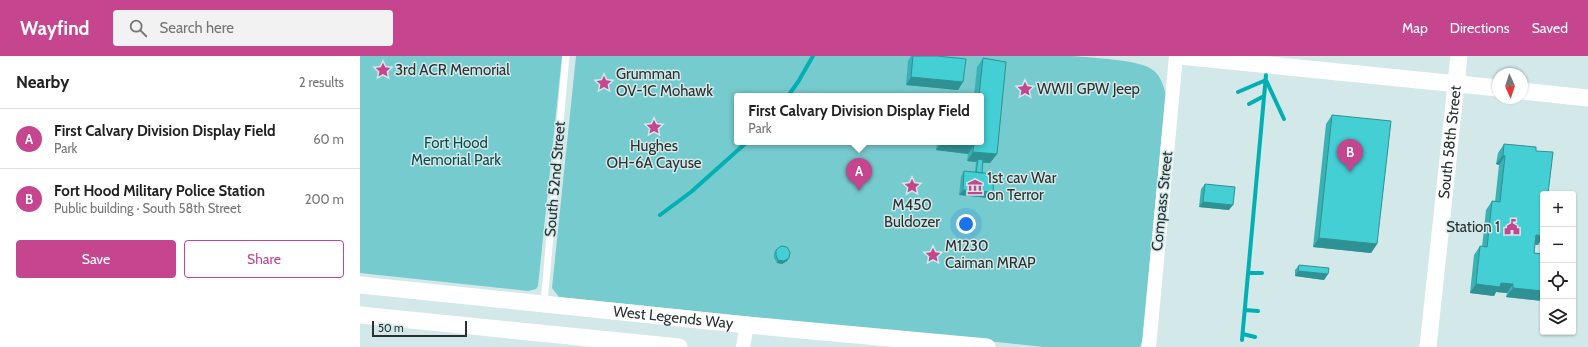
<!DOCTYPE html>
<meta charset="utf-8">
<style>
:root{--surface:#fff;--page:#f2f2f2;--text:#222;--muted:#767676;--line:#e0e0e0;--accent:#c5458f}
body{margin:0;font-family:Cabin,sans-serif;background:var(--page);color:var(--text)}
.controls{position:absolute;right:12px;bottom:12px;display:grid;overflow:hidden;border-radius:4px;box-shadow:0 1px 3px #0004}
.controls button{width:36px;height:36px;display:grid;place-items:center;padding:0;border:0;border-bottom:1px solid var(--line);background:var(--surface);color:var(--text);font:20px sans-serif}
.compass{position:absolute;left:1132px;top:12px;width:36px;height:36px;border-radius:50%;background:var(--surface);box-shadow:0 1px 3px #0004;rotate:177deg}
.scale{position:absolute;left:12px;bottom:10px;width:95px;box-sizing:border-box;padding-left:4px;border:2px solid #293131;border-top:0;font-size:11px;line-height:14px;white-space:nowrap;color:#293131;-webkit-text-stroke:3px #d3e8e9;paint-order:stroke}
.you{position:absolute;left:606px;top:168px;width:14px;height:14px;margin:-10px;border:3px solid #fff;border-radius:50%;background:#1a73e8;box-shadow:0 0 0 6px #1a73e833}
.badge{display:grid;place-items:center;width:26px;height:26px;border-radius:50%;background:var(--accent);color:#fff;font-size:13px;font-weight:700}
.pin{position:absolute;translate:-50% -33px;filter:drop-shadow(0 1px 2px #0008)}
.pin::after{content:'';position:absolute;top:21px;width:14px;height:12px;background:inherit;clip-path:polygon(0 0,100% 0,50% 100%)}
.popup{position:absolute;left:374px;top:37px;width:250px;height:52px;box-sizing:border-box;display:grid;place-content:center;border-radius:4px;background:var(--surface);filter:drop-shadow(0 1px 3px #0005);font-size:13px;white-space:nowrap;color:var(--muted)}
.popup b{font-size:15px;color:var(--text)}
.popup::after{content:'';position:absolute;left:50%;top:100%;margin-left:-8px;border:8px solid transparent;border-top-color:var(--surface)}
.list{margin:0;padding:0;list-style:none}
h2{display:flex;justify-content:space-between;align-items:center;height:52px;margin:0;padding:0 16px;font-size:17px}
h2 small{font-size:13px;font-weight:400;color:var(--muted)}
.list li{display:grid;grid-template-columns:26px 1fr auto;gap:12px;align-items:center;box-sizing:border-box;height:60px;padding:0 16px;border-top:1px solid var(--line)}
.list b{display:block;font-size:15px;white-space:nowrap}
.list p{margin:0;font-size:13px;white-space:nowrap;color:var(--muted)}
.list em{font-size:13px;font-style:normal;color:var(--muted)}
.actions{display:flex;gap:8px;padding:12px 16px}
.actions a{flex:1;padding:9px 0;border:1px solid var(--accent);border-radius:4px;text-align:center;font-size:14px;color:var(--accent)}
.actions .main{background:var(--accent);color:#fff}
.icon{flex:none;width:22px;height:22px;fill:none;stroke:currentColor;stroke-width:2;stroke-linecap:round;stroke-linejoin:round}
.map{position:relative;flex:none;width:1228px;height:291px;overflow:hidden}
header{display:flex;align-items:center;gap:24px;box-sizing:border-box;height:56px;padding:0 20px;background:var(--accent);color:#fff}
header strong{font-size:19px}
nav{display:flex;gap:22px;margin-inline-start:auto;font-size:14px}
.search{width:280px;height:36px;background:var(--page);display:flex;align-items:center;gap:10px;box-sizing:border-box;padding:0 14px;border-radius:4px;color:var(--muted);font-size:15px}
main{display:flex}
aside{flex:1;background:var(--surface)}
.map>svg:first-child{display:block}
.green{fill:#76cbce;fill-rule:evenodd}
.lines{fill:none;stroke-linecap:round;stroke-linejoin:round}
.stream{stroke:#02b0b4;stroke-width:4}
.service{stroke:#fff;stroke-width:7}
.minor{stroke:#fff;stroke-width:14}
.tertiary{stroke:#fff;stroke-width:17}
.wall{fill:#3ab2b5}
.shaded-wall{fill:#2f9194}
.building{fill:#43cfd3;stroke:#2f9194}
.labels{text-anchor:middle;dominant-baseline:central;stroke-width:3;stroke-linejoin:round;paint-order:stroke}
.poi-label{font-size:15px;fill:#293131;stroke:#d3e8e9;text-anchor:start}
.street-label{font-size:15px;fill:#293131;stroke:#d3e8e9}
.park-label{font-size:15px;fill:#0e4b4d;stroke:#d3e8e9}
</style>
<header>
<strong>Wayfind</strong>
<div class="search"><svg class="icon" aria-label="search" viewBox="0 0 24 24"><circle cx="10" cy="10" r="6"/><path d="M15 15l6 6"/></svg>Search here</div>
<nav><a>Map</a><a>Directions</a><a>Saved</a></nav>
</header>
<main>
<aside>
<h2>Nearby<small>2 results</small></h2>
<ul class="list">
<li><span class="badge">A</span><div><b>First Calvary Division Display Field</b><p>Park</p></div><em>60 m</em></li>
<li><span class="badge">B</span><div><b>Fort Hood Military Police Station</b><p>Public building · South 58th Street</p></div><em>200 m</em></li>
</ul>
<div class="actions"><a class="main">Save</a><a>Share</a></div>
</aside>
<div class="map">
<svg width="1228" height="291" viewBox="0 0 1228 291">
<rect width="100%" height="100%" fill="#d3e8e9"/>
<path class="green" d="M0,0h202l-24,230 -2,3 -8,2 -168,-18z
M216,0h496c19,2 67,3 81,14 8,6 10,15 13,24l-24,247 -2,6h-96l-485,-50 -7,-9zM377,40h244v46h-244z"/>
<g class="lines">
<path class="stream" d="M878,36l28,-12 18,39
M428,40l10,-14 15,-26
M889,48l15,-8
M300,159l31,-23 56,-50
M888,217h14
M885,254l13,1
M883,278l12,3
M882,284l24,-265"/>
<path class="service" d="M184,247l22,-247"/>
<path class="minor" d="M383,291l4,-22
M789,291l27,-291"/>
<g class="tertiary">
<path d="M819,0l319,32"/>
<path d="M1162,35l66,7"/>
<path id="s1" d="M0,229l387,40 240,22"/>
<path d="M0,259l319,32"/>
<path id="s2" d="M1068,291l31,-291"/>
</g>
</g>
<path class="wall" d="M551,0h26l26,26 -5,8 -52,-5 2,-24z
M623,2l14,96 -7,9h-7l-1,10 11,19 -4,6 -30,-3 2,-19 3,-5 11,1 1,-10 -9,-1 1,-7 -32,-4 1,-8h44v-46h-7l3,-29z
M972,59l45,129 -6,9 -58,-6 13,-123z
M1144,88l34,101 -3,-1 -1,9 9,1v47l-37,-4 1,-4 -11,-1 -2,4 -24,-3 4,-38 6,-9 2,1 4,-37 6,-9 3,1 4,-37 -3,-1 2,-11z
M845,128l24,26 -30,-3 2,-18z
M416,194l11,11 -5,3 -5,-1 -3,-5v-5z
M939,209l29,9 -4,6 -29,-4v-6z"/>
<path class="shaded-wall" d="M551,21l52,5 -5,8 -52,-5z
M582,86h7l25,3 -6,9 -32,-4z
M613,96l24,2 -7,9 -13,-1 1,-3 -2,3 -9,-1z
M1143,99l2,1 -6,9 -3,-1z
M603,134l30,2 -4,6 -30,-3z
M843,146l30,3 -4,5 -30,-3z
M1176,179l7,1v1l-5,8 -8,-1z
M959,182l58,6 -6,9 -58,-6z
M429,202l-2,3 -5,3 -5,-1 1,-3z
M938,215l30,3 -4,6 -29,-4z
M1141,227l12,1 -6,9 -11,-1 -2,4 -24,-3 6,-9z
M1153,232l30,3v10l-37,-4z"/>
<path class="building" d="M553,0h24l29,3 -3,23 -52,-5z
M623,2l23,4 -9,92 -24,-2 1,-7 -25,-3h32v-46h-2z
M972,59l59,6 -14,123 -58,-6z
M1144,88l32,3v4l17,1 -5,42h-5v42l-7,-1 -2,18 9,1v37l-30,-3v-4l-12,-1 -1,4 -24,-3 4,-38 7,1 5,-46 8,1 5,-46 -2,-1z
M618,103l5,1 -1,13 -6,-1z
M604,115l30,3 -1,18 -30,-2z
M845,128l30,3 -2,18 -30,-3z
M421,190l6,1 3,5 -1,6 -5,3 -6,-1 -2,-5v-5z
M939,209l30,3 -1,6 -30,-3z"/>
<defs>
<symbol id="sight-bare" viewBox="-9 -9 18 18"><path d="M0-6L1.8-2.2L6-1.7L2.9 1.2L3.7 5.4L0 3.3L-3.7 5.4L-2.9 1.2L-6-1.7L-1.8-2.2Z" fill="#c5458f" stroke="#d3e8e9" stroke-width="2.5" paint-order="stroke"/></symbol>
<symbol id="museum-bare" viewBox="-9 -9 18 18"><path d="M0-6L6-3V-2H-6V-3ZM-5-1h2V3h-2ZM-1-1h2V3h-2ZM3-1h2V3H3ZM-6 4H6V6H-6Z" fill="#c5458f" stroke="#d3e8e9" stroke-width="2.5" paint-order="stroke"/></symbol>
<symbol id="civic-bare" viewBox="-9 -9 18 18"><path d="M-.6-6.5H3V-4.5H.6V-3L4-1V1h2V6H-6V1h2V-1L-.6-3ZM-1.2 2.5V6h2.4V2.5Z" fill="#c5458f" stroke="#d3e8e9" stroke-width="2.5" paint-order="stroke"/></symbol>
</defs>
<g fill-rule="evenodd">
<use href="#sight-bare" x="12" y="3" width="22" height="22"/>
<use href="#sight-bare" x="233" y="16" width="22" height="22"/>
<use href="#sight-bare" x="654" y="22" width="22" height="22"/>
<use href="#sight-bare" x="283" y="60" width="22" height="22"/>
<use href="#sight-bare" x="541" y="119" width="22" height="22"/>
<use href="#museum-bare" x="604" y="120" width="22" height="22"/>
<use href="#civic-bare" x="1141" y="160" width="22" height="22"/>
<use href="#sight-bare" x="562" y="188" width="22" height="22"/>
</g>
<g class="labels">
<g class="poi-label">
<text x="35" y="14">3rd ACR Memorial</text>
<text x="256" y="18">Grumman<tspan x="256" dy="17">OV-1C Mohawk</tspan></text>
<text x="677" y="33">WWII GPW Jeep</text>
<text x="294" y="90" text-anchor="middle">Hughes<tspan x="294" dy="17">OH-6A Cayuse</tspan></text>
<text x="627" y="122">1st cav War<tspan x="627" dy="17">on Terror</tspan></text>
<text x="552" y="149" text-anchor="middle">M450<tspan x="552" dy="17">Buldozer</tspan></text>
<text x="1140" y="171" text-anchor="end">Station 1</text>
<text x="585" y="190">M1230<tspan x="585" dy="17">Caiman MRAP</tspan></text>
</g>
<g class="street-label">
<text stroke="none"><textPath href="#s2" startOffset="206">South 58th Street</textPath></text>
<text transform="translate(195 123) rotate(-85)">South 52nd Street</text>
<text transform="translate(802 145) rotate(-84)">Compass Street</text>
<text stroke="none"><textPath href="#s1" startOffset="315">West Legends Way</textPath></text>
</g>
<g class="park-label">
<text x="96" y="87">Fort Hood<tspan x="96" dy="17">Memorial Park</tspan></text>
</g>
</g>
</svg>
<div class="controls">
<button>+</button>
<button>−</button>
<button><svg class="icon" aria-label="locate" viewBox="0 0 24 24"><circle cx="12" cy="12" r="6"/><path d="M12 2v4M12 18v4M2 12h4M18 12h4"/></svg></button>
<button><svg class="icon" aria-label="layers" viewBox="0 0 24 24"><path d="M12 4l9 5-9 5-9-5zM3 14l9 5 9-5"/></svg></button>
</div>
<svg class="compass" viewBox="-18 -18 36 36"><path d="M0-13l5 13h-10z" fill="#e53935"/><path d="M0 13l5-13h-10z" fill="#767676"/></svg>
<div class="scale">50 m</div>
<div class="you"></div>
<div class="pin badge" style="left:499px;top:135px">A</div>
<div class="popup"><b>First Calvary Division Display Field</b>Park</div>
<div class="pin badge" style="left:990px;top:116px">B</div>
</div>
</main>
